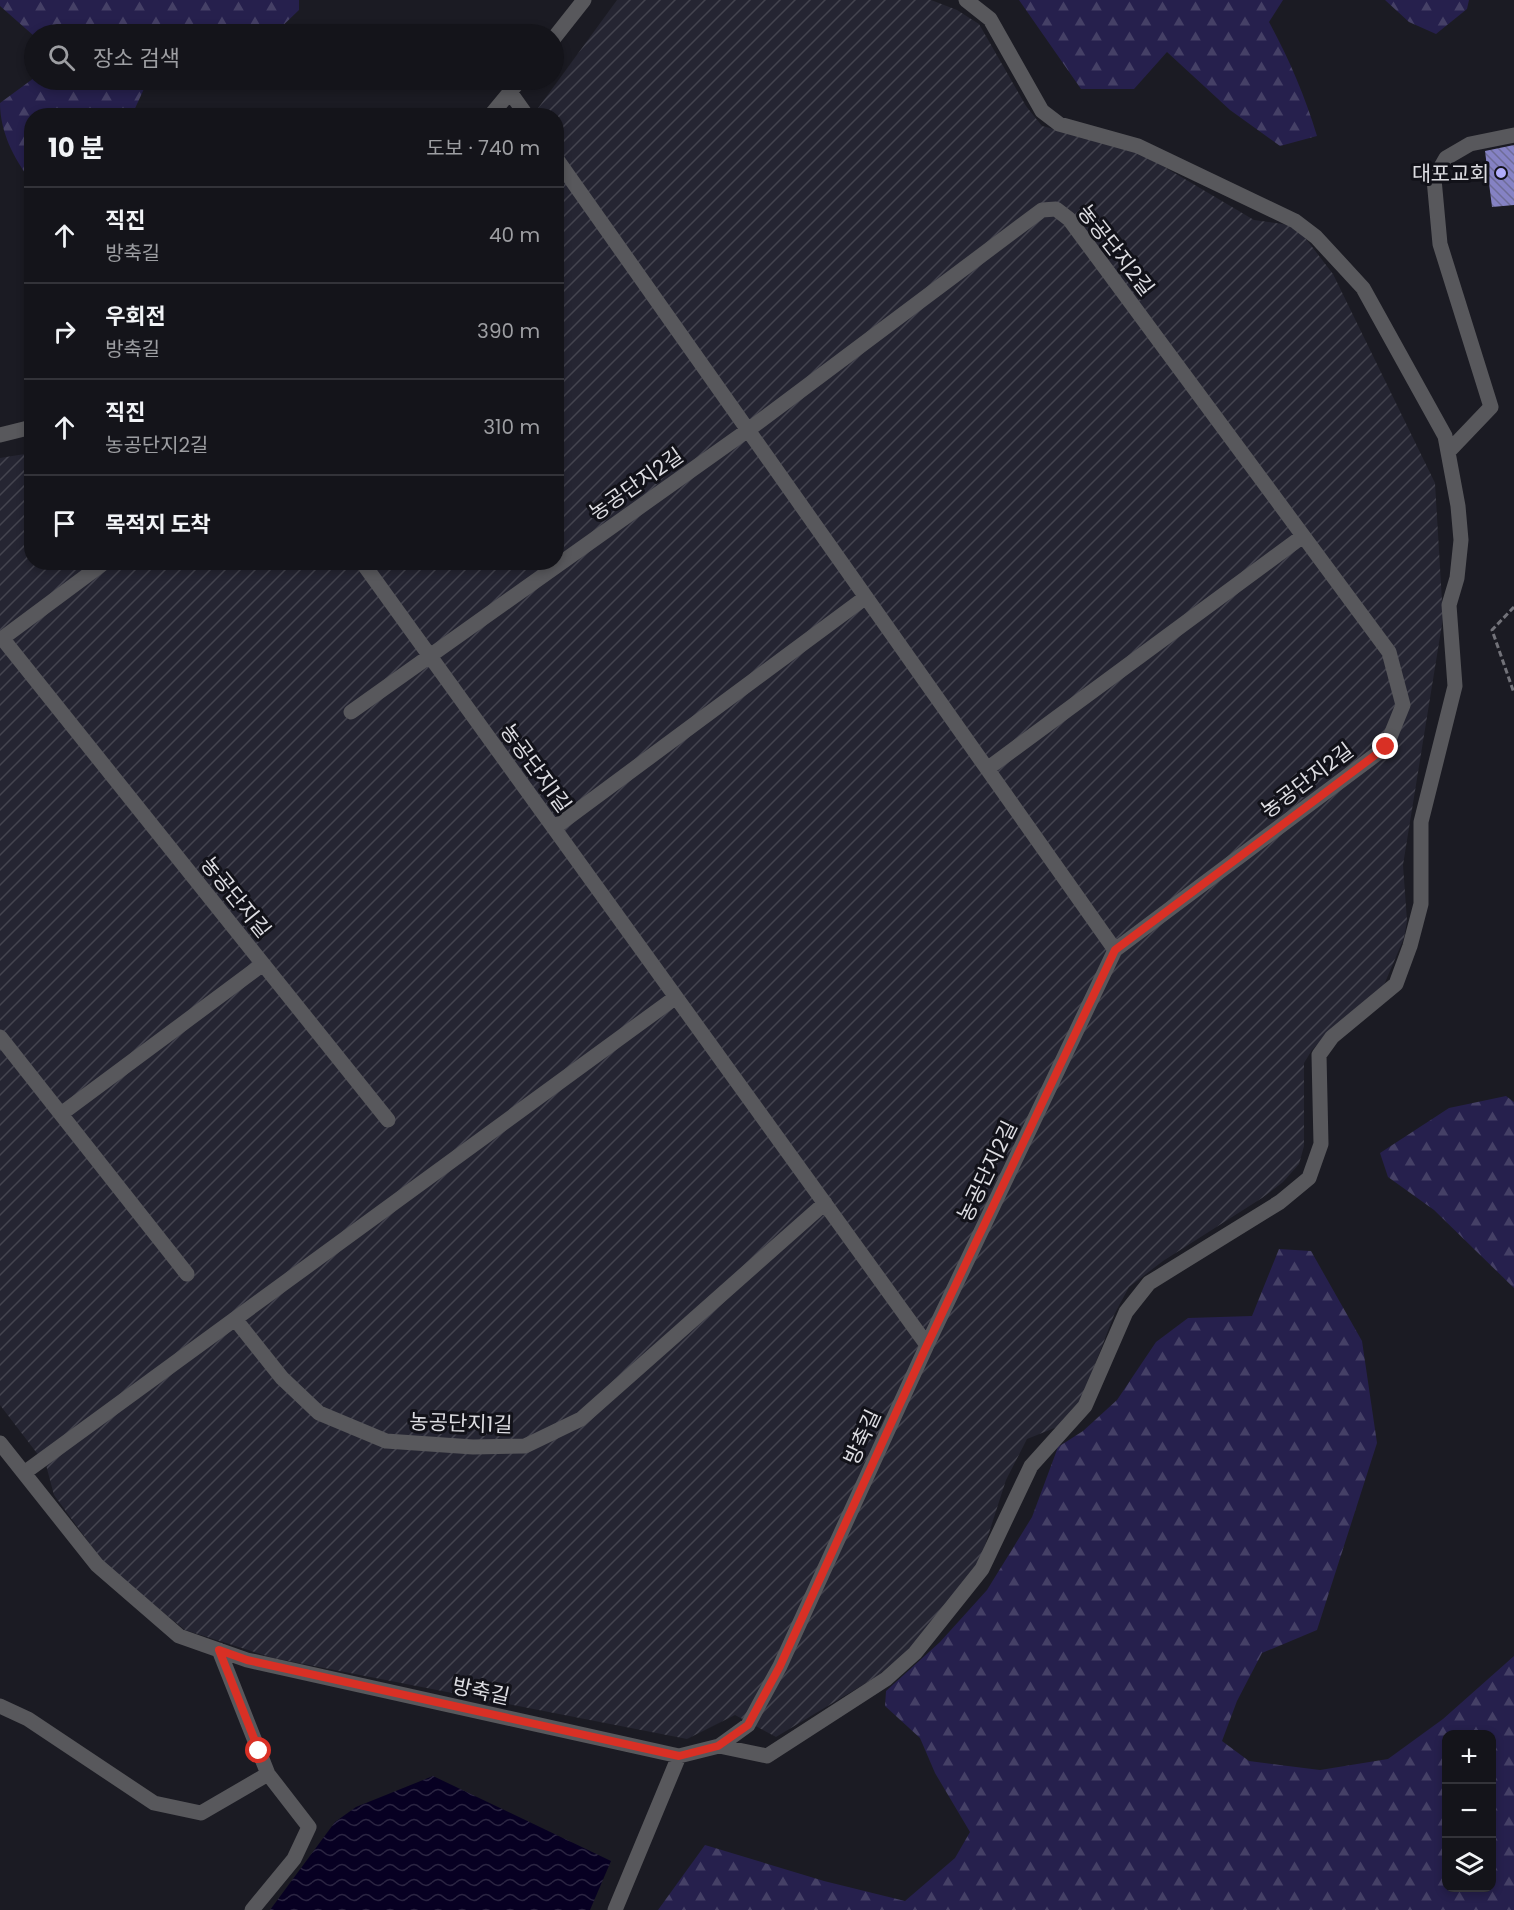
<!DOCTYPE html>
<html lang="ko">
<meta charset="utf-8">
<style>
:root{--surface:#14141a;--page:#1d1d23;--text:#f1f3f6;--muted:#9d9ea2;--line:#333339}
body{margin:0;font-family:Poppins,"Noto Sans KR",sans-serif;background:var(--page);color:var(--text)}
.controls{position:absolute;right:18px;bottom:18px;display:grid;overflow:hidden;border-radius:12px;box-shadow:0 3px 9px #0003}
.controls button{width:54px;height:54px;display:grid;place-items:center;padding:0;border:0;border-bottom:2px solid var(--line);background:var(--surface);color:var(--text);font:30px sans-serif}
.stop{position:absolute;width:18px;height:18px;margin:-14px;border:4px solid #d93025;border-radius:50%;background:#fff}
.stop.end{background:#d93025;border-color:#fff;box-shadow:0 2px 6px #0008}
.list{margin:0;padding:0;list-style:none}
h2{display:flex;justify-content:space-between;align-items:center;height:78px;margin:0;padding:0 24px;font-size:26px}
h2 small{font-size:20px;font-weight:400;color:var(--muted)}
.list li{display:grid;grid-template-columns:39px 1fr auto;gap:18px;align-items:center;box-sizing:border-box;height:96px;padding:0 24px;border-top:2px solid var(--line)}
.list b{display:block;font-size:22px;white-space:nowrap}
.list p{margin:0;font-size:20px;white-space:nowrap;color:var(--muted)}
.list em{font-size:20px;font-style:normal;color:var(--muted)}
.icon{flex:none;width:33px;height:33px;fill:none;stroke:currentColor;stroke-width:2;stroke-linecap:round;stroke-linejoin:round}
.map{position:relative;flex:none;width:1514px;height:1910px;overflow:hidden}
.search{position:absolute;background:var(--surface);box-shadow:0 3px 9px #0003;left:24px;top:24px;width:540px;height:66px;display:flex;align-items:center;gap:15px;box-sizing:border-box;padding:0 21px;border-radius:33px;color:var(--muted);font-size:22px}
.panel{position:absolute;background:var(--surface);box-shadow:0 3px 9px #0003;left:24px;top:108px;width:540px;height:462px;border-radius:24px}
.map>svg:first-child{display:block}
.industrial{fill:url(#industrial-furrows)}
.forest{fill:url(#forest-firs);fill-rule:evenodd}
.water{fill:url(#water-waves)}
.building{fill:url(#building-back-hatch)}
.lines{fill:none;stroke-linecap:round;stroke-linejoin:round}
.path{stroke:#727279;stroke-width:3;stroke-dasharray:6 3;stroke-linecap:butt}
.minor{stroke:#58585c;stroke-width:15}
.route{stroke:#d93025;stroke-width:8}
.poi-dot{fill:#b1adfa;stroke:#121219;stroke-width:2}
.labels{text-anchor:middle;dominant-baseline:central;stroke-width:6;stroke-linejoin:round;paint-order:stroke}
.poi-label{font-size:21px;fill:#dddde2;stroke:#121219;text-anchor:end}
.street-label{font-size:21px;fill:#dddde2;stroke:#121219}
</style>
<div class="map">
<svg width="1514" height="1910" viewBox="0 0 1514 1910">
<defs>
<pattern id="industrial-furrows" width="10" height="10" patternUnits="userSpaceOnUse" patternTransform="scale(1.5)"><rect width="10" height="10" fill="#252532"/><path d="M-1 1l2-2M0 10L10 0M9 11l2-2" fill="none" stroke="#44444f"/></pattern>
<pattern id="forest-firs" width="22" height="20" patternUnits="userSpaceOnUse" patternTransform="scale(1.5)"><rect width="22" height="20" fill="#26204d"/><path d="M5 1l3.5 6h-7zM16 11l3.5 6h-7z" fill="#454066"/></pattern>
<pattern id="water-waves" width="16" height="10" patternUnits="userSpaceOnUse" patternTransform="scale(1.5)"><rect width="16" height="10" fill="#070022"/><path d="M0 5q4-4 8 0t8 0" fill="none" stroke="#2b2542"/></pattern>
<pattern id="building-back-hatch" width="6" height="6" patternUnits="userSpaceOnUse" patternTransform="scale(1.5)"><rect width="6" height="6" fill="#8582c4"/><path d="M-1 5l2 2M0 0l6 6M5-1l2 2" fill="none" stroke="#6e6c97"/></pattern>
</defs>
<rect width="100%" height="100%" fill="#1b1b23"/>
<path class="industrial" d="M617,0h314l26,10 22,14 47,82 16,20 92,23 120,71 42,6 37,48 102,209 8,135 -40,247 4,56 -3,17 -20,47 -60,53 -12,12 -8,13v83l-5,18 -16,18 -21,16 -99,63 -34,26 -15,28 -33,86 -24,26 -30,12 -21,41 -27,84 -70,86 -33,27 -100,60 -41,-22 -48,24 -414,-81 -88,-28 -79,-64 -52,-71 -8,-30 -46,-60v-947l31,-5 1,109h524v-446l-23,-1z"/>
<path class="forest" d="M0,0h299v10l-25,24 -240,2 -34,-30z
M1019,0h264l-14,22c20,37 36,74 48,114l-37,10 -50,-36 -63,-58 -33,37h-53z
M1385,0h84l-2,9 -31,25 -27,-12z
M34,78v2h114l-16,35 -100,1 -1,65c-17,-22 -31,-49 -31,-78z
M1506,1096l8,6v186l-80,-78 -46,-33 -8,-24 69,-45z
M1279,1249l32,2 51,90 15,102 -60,187 -55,23 -25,48 -15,40 27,20 71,9 68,-11 55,-40 71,-63v254h-856l47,-65 119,36 81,20 50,-43 15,-26 -35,-59 -15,-35 -35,-32 1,-15 54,-49 47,-52 45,-73 26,-70 25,-16 34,-31 39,-58 32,-24 64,-2zM1446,1734h46v154h-46z"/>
<path class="water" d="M433,1776l178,85 -21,49h-320l65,-88 21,-15z"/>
<path class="building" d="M1514,145v60l-22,2 -7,-56z"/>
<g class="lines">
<path class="path" d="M1514,607l-22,23 22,63"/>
<path class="minor" d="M554,38l30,-38
M510,92l17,24
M490,116l30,-36
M556,158l559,792
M0,435l32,-8
M1448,452l43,-45 -51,-163 -6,-65 12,-21 24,-14 44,-9
M362,562l565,783
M2,638l386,482
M0,640l105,-78
M987,769l316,-233
M554,828l312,-231
M0,1037l187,237
M61,1114l202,-150
M235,1319l47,59 37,35 67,28 87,6 52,-1 56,-27 244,-216
M0,1443l97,122 82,71 68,24 432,96 40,-10 29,-21 14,-26 18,-33 147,-321 188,-395 271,-203 17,-42 -14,-53 -320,-433 -13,-10 -14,1 -294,220 -397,282
M24,1473l652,-476
M0,1706l28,13 126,84 47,10 67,-39 -49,-124
M719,1746l48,10 119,-77 29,-26 67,-84 49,-103 54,-60 41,-94 23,-29 131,-81 29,-24 12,-34 -2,-89 13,-18 64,-53 14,-38 11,-42v-82l34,-136 -6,-81 8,-27 4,-38 -3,-34 -13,-70 -82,-148 -47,-51 -21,-16 -157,-75 -79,-22 -17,-13 -52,-92 -24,-19
M252,1910l42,-51 15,-32 -41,-53
M615,1910l64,-154"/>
</g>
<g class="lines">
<path class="route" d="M259,1751l-40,-101 28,10 432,96 39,-10 30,-21 32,-59 147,-321 188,-395 271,-203"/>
</g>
<circle class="poi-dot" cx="1501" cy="173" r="6"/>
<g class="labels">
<g class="poi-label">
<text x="1489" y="173">대포교회</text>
</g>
<g class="street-label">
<text transform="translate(1116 250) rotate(52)">농공단지2길</text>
<text transform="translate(636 484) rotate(-35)">농공단지2길</text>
<text transform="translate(536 768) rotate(54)">농공단지1길</text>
<text transform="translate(1307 780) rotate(-37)">농공단지2길</text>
<text transform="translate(236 897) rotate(51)">농공단지길</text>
<text transform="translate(987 1171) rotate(-64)">농공단지2길</text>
<text transform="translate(461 1423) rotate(2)">농공단지1길</text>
<text transform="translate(862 1437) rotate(-65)">방축길</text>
<text transform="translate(481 1691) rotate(12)">방축길</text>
</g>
</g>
</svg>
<div class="controls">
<button>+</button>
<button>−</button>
<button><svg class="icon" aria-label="layers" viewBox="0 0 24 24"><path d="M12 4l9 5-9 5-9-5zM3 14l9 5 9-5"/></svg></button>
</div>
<div class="stop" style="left:259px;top:1751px"></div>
<div class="stop end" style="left:1386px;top:747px"></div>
<div class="search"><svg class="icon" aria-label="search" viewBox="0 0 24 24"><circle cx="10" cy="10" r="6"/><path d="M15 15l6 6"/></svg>장소 검색</div>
<section class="panel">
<h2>10 분<small>도보 · 740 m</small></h2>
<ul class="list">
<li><svg class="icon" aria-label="ahead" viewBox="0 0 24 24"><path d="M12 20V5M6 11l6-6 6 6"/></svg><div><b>직진</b><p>방축길</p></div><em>40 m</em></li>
<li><svg class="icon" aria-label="right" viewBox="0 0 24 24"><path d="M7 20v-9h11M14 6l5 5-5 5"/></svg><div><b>우회전</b><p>방축길</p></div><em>390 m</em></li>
<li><svg class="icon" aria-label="ahead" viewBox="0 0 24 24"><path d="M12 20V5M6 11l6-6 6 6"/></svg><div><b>직진</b><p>농공단지2길</p></div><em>310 m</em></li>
<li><svg class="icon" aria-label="arrive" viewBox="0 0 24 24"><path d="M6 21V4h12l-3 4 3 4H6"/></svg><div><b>목적지 도착</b></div></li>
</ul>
</section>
</div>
